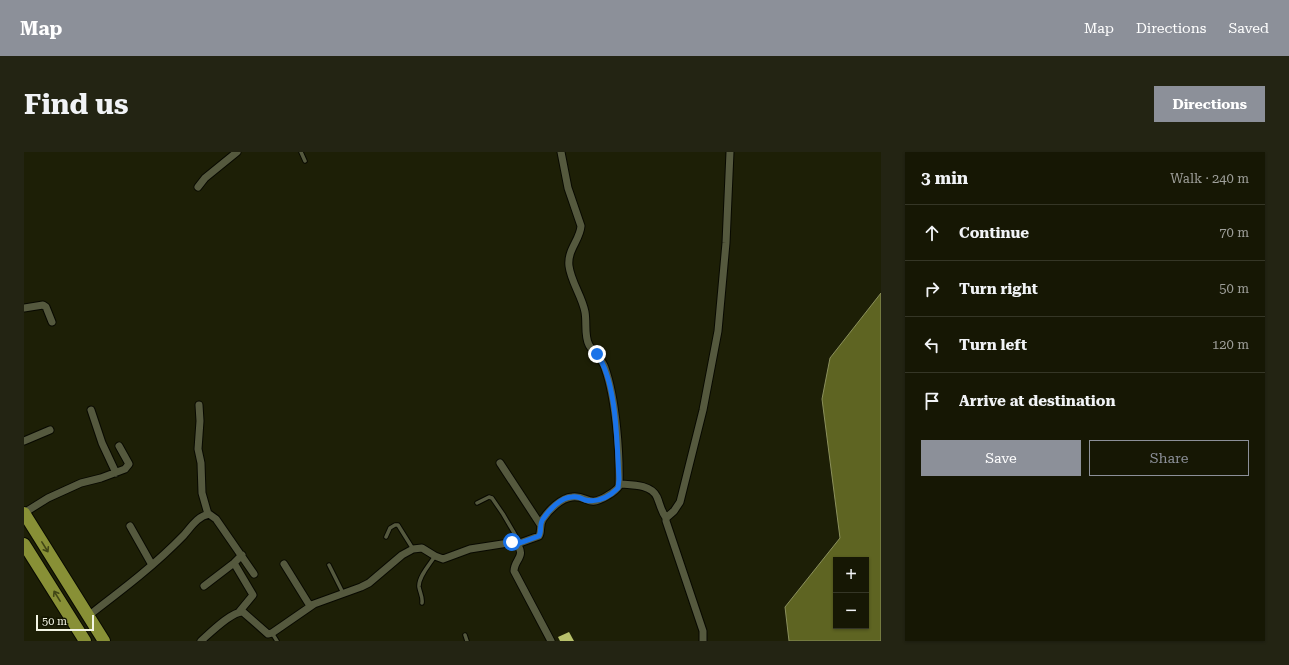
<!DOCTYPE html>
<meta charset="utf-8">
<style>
:root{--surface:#161704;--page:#232413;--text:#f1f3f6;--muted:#9e9f9a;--line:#353626;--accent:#8c9099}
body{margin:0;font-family:"Roboto Serif",serif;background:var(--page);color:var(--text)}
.controls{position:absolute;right:12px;bottom:12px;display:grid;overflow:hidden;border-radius:0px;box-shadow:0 1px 3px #0004}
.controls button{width:36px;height:36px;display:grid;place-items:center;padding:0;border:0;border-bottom:1px solid var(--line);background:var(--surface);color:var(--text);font:20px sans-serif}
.scale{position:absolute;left:12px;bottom:10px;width:58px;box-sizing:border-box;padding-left:4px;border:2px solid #f3f5e5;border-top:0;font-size:11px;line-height:14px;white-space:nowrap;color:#f3f5e5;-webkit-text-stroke:3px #141601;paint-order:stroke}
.stop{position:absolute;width:12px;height:12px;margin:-9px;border:3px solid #1a73e8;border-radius:50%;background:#fff}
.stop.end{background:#1a73e8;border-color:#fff;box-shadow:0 1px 4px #0008}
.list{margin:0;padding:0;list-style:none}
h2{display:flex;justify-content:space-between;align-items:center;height:52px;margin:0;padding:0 16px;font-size:17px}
h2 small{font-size:13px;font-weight:400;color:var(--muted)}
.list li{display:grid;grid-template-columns:26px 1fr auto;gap:12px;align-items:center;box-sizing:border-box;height:56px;padding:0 16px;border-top:1px solid var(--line)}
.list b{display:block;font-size:15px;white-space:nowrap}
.list em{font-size:13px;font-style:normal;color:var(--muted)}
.actions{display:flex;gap:8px;padding:12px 16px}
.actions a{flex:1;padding:9px 0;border:1px solid var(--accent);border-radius:0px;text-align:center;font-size:14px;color:var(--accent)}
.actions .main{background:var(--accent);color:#fff}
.icon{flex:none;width:22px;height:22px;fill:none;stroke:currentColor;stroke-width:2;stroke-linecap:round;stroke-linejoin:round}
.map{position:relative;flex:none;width:857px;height:489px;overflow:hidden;border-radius:0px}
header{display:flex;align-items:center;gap:24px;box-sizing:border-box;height:56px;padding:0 20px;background:var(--accent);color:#fff}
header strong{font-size:19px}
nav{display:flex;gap:22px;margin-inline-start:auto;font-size:14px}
.intro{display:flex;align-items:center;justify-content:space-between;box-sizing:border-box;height:96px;padding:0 24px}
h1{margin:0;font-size:28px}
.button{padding:10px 18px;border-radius:0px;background:var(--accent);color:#fff;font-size:14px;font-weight:700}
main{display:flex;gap:24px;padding:0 24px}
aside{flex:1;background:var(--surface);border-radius:0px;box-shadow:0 1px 3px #0004}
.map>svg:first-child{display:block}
.water{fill:#5e6422;stroke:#8b905c;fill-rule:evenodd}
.building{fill:#b8c16b}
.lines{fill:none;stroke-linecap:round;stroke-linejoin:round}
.service-casing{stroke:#080900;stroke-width:5.5}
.minor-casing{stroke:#080900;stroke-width:9}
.trunk-casing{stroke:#080900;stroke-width:14}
.service{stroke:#55593e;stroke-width:3.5}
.minor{stroke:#55593e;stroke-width:7}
.trunk{stroke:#889036;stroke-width:12}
.oneway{stroke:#424716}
.route{stroke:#1a73e8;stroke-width:5}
</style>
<header>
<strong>Map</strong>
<nav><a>Map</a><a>Directions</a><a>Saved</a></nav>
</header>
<div class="intro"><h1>Find us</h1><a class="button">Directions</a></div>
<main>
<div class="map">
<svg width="857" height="489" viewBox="0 0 857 489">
<rect width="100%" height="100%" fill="#1d1f06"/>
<path class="water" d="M857,141v348h-92l-4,-34 55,-69 -18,-139 8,-41zM812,408h30v66h-30z"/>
<path class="building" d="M545,480l5,9h-14l-2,-4z"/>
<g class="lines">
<defs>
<path id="service" d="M277,0l4,9
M453,351l12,-6 3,1 11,16 17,29
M362,385l4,-9 5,-3h3l15,24
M305,413l14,28
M398,451c1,-6 -2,-10 -3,-16 -1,-10 11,-23 16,-31
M248,481l5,8
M441,483l2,6"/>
<path id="minor" d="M174,35l7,-9 32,-26
M0,156l19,-3 3,2 6,15
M175,253l1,16 -2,28 3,14 1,30 6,21
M67,258l11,33 14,30
M0,289l26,-11
M476,311l40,61
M595,332c12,1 32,0 38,13 3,7 4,14 9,21
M0,361l24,-15 33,-15 20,-5 24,-9 4,-5 -10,-18
M106,374l22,39
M493,392l22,-8c3,-5 0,-11 4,-17 6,-9 18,-21 29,-22 16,-2 15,11 35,-1 5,-3 9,-5 12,-10 1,-33 -3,-87 -14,-118 -3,-10 -11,-14 -16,-23 -5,-9 -2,-22 -4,-33 -3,-16 -14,-30 -16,-46 -2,-16 11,-26 12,-40l-13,-38 -7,-36
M210,411l19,32 -14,17
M260,412l26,42
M180,434l30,-23 8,-8
M64,464c34,-26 66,-50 96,-81 7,-8 14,-19 25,-21l7,5 38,55
M177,489c9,-8 31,-30 42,-29l25,22 4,-1 42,-29 47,-17 8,-4 33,-28 11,-6 9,-1 13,8 8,3 27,-10 45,-7c13,14 -1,17 -1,29l37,70
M679,489v-10l-37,-110v-3l8,-7 6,-9 23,-92 15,-79 8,-88 4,-91"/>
<path id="trunk" d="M0,361l80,128
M0,392l61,97"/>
</defs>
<use href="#service" class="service-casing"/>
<use href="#minor" class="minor-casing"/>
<use href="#trunk" class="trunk-casing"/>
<use href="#service" class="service"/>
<use href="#minor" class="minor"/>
<use href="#trunk" class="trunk"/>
</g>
<defs><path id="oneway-shaft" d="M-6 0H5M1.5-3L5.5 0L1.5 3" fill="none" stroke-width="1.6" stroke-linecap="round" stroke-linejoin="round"/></defs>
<g class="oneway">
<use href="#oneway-shaft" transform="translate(21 395) rotate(58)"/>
<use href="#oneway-shaft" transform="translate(33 444) rotate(-122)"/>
</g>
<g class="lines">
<path class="route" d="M488,390l5,2 22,-8c3,-5 0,-12 4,-17 6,-9 18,-22 29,-22 5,-1 9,1 13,3 13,3 24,-3 33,-12l1,-9c-2,-34 -2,-97 -22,-125"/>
</g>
</svg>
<div class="controls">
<button>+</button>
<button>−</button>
</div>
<div class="scale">50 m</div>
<div class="stop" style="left:488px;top:390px"></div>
<div class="stop end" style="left:573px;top:202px"></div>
</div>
<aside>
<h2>3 min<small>Walk · 240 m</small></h2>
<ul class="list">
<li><svg class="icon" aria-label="ahead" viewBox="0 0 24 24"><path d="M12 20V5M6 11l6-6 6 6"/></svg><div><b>Continue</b></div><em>70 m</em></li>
<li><svg class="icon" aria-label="right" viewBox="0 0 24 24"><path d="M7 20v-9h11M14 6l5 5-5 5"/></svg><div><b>Turn right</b></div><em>50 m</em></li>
<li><svg class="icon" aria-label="left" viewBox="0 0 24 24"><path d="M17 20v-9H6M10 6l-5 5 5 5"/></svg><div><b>Turn left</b></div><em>120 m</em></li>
<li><svg class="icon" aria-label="arrive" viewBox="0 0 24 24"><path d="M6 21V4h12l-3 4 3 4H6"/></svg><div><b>Arrive at destination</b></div></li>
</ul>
<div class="actions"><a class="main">Save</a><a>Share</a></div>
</aside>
</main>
